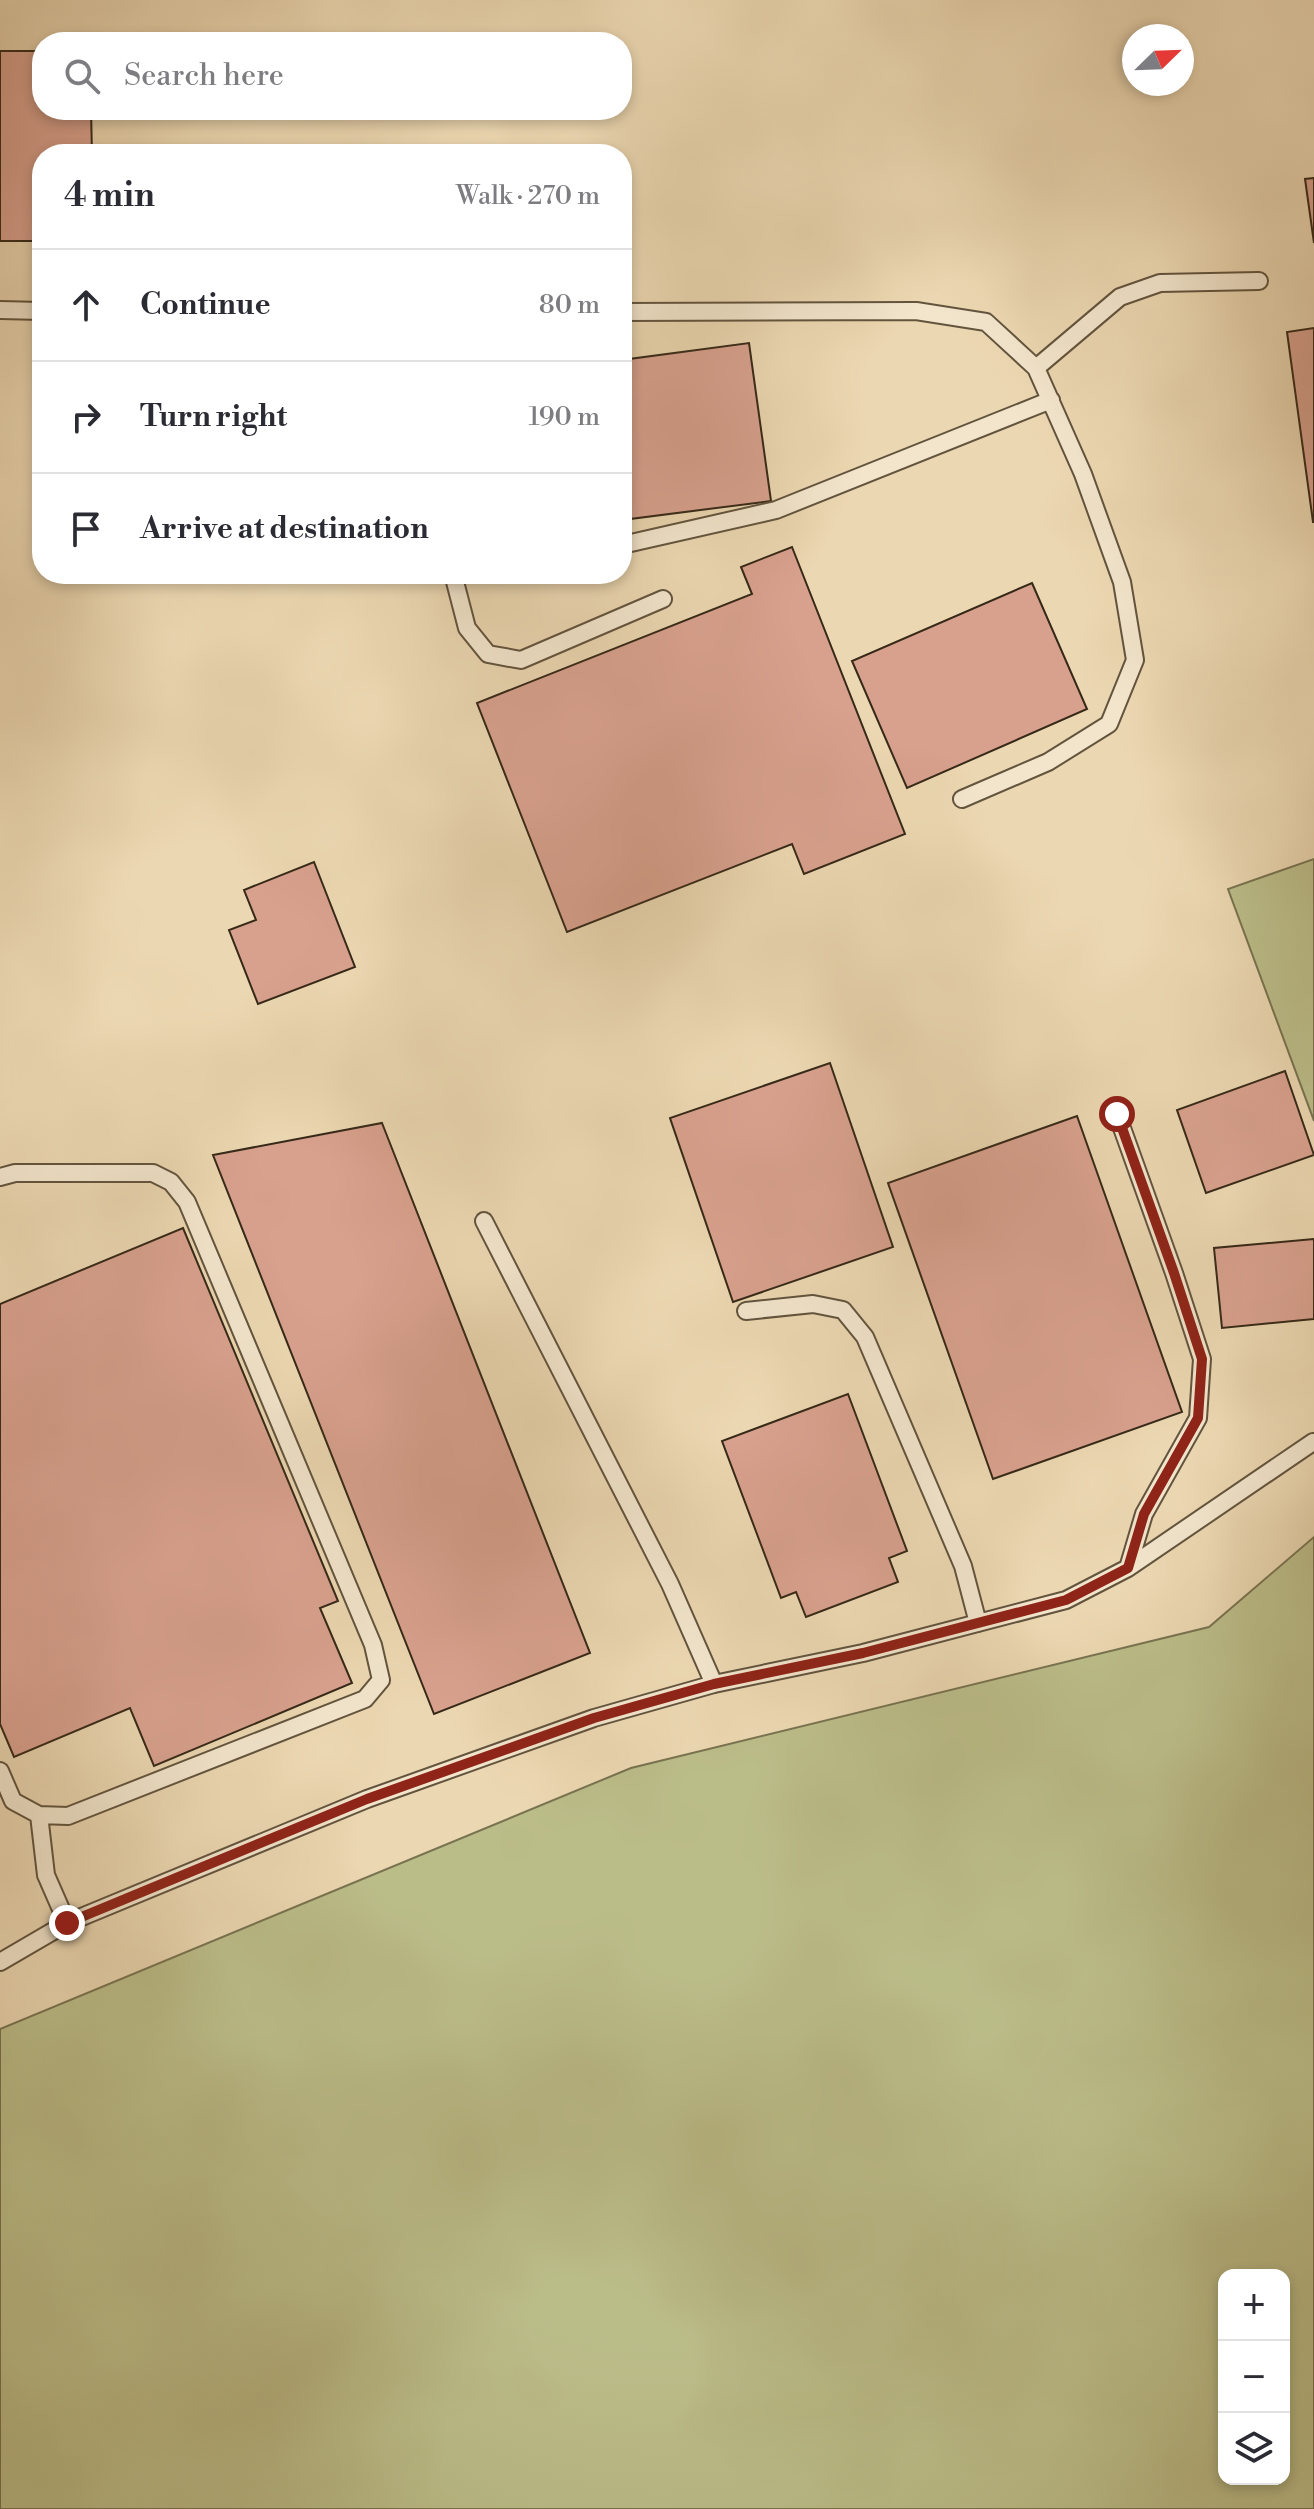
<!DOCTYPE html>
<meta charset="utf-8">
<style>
:root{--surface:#fff;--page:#f2f2f3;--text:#2b2b33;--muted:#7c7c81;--line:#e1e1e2}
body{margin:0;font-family:"Libre Bodoni",serif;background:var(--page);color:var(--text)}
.controls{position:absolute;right:24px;bottom:24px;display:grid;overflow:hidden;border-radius:16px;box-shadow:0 4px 12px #0003}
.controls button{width:72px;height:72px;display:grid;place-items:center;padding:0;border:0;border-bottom:2px solid var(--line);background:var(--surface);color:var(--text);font:40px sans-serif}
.compass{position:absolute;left:1122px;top:24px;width:72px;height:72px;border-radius:50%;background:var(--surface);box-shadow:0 4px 12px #0003;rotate:67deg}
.stop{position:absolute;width:24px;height:24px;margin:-18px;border:6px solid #8f2418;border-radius:50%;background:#fff}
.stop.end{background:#8f2418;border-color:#fff;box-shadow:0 2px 8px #0008}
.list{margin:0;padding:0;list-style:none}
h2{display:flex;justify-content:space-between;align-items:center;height:104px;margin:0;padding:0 32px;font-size:34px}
h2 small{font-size:26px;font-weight:400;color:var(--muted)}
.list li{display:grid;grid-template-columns:52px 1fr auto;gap:24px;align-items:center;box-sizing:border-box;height:112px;padding:0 32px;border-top:2px solid var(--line)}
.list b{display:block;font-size:30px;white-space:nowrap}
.list em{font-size:26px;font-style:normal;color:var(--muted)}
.icon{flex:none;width:44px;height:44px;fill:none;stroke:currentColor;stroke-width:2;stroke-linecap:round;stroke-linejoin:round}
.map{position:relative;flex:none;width:1314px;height:2509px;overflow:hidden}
.search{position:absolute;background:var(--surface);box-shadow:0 4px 12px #0003;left:32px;top:32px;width:600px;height:88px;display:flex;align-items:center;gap:20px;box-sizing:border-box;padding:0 28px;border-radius:32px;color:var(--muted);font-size:30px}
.panel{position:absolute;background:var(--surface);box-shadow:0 4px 12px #0003;left:32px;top:144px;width:600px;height:440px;border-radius:32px}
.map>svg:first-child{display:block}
.green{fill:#bbbd89;stroke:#787350;stroke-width:2;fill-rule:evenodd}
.building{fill:#d8a18e;stroke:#362918;stroke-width:2}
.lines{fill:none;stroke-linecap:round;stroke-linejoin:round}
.lane-casing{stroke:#63543e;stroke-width:20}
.lane{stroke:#f2e5cc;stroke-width:16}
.route{stroke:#8f2418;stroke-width:10}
</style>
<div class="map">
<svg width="1314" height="2509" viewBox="0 0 1314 2509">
<rect width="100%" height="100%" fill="#ebd7b1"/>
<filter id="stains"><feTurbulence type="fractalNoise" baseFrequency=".0025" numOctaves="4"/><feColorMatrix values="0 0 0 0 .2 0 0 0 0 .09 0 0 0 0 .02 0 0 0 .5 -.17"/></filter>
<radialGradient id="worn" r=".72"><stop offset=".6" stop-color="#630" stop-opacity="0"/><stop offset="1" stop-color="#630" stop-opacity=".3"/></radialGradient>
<path class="green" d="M1314,859v262l-86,-232z
M1314,1537v972h-1314v-480l631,-261 578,-141zM1224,2275h60v204h-60z"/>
<path class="building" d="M0,51h42v59h49l1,44h-50v87h-42z
M1314,178v65l-9,-64z
M1314,328v194h-1l-26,-190z
M749,343l22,158 -149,19v-160z
M792,547l113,287 -101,40 -12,-30 -225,88 -90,-229 275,-109 -11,-27z
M1032,583l55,126 -180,79 -55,-127z
M314,862l41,105 -97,37 -29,-74 27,-10 -12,-30z
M830,1063l63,184 -160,55 -63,-184z
M1285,1071l29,84 -108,38 -29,-83z
M1077,1116l105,296 -189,67 -105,-296z
M382,1123l208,530 -156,61 -221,-559z
M183,1228l155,373 -18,7 32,75 -198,83 -24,-58 -116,49 -14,-33v-420z
M1314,1239v80l-92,9 -8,-80z
M848,1394l59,157 -18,7 9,24 -92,35 -10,-25 -15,6 -59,-157z"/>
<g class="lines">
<defs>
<path id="lane" d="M0,310l42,1
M622,312l294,-1 70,11 50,46 47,106 39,108 13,78 -26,64 -61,38 -86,37
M1036,368l84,-71 40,-14 99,-2
M622,545l154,-35 275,-110
M453,574l14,54 21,26 33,6 142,-61
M1117,1114l57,159 28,86 -4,59 -54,96 -16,54
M0,1177l15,-4h138l18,9 16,20 186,443 8,35 -16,19 -297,117 -29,-1
M484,1221l186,363 44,100
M746,1311l67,-7 30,6 22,27 98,229 15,57
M0,1771l13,30 26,14 7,60 21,48
M0,1962l67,-39 300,-124 227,-81 120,-34 149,-31 203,-53 62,-32 185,-126"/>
</defs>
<use href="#lane" class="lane-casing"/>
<use href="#lane" class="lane"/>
</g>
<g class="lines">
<path class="route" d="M67,1923l300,-124 227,-81 120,-34 149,-31 203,-53 62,-32 16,-54 54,-96 4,-59 -28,-86 -57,-159"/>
</g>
<rect width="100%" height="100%" filter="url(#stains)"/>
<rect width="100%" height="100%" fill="url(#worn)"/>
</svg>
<div class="controls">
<button>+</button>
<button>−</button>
<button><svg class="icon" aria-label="layers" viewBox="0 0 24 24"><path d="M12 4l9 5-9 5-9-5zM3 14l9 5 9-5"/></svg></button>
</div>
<svg class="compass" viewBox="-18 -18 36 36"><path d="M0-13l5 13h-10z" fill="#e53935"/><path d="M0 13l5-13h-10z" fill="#7c7c81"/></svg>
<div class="stop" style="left:1117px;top:1114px"></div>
<div class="stop end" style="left:67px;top:1923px"></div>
<div class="search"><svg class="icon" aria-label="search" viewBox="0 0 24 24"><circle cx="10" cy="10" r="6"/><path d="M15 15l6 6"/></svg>Search here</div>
<section class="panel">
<h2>4 min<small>Walk · 270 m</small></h2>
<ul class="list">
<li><svg class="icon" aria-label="ahead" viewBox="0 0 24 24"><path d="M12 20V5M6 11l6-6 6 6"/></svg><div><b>Continue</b></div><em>80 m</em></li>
<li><svg class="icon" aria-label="right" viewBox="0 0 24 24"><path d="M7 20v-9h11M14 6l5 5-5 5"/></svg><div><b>Turn right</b></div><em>190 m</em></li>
<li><svg class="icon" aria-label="arrive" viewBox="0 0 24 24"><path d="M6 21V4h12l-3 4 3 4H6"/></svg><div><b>Arrive at destination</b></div></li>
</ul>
</section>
</div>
